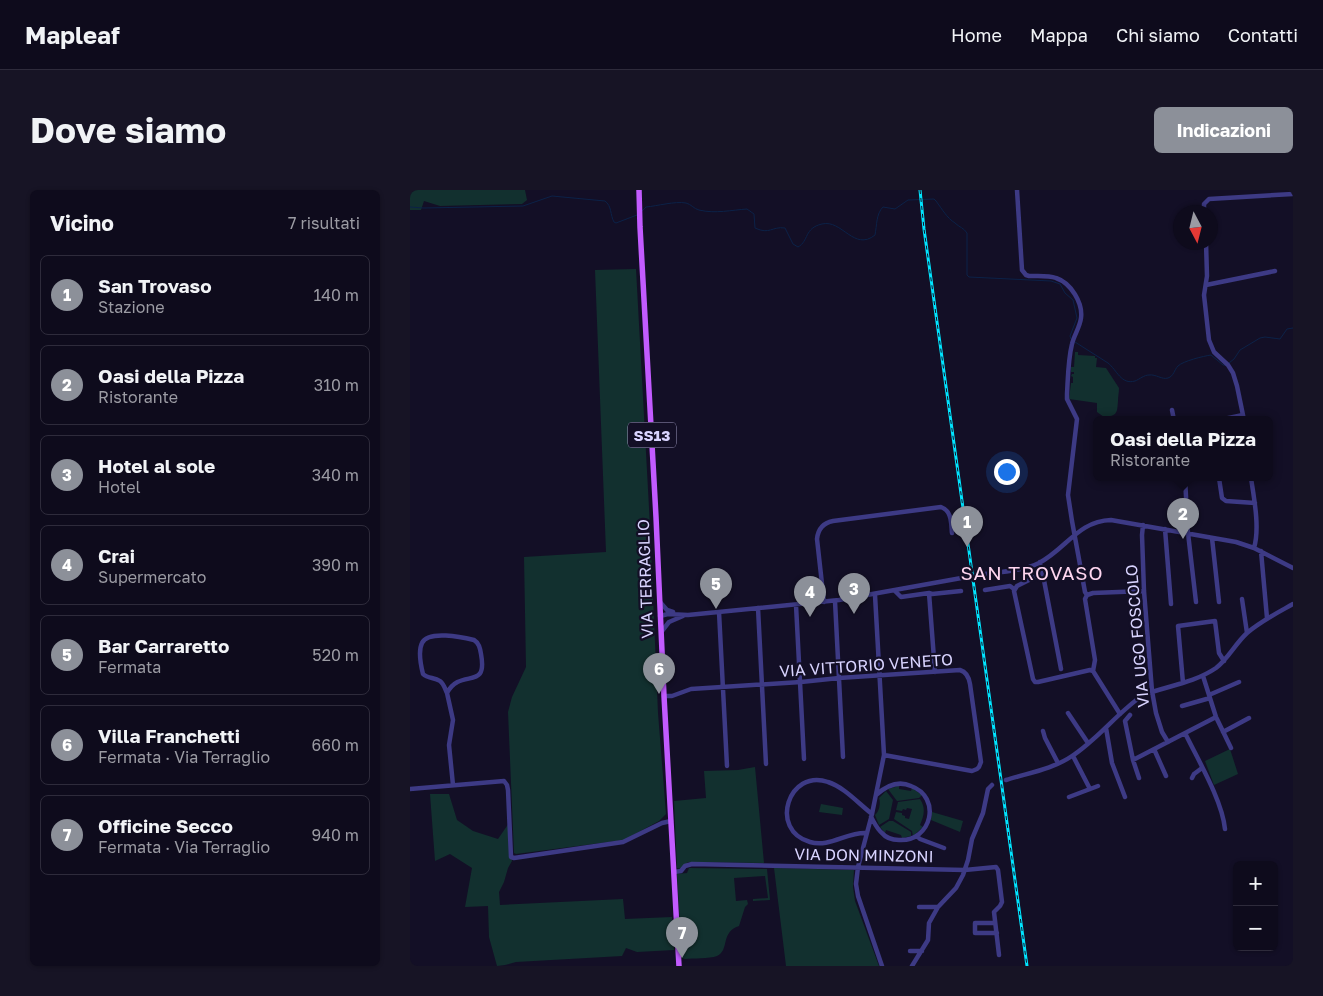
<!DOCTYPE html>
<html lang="it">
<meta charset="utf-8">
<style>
:root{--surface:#0e0b1c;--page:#171425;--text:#f1f3f6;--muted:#9b9ba3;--line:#2e2b3b;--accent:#8c9099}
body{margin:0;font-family:"Golos Text",sans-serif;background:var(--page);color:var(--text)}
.controls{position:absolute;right:15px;bottom:15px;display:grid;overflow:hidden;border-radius:8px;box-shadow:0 1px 4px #0004}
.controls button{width:45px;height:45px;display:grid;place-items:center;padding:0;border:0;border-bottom:1px solid var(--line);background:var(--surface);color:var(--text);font:25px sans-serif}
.compass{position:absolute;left:763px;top:15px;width:45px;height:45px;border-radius:50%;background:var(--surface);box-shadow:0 1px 4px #0004;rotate:173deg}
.you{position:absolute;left:596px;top:281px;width:18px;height:18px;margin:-12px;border:4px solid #fff;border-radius:50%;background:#1a73e8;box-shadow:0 0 0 8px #1a73e833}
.badge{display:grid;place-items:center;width:32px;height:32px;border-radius:50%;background:var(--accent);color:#fff;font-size:16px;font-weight:700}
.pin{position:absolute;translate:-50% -41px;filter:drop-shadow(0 1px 2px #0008)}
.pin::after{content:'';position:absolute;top:26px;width:18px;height:15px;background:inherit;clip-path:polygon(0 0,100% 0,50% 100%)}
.popup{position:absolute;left:683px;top:226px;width:180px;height:65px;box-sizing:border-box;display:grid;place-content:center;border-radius:8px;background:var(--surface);filter:drop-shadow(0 1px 4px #0005);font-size:16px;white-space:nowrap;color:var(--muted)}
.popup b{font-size:19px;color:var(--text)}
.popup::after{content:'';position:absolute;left:50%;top:100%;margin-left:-10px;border:10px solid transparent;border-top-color:var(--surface)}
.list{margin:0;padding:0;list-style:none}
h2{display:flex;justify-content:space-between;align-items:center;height:65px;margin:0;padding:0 20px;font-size:21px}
h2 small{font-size:16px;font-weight:400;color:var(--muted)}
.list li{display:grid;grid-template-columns:32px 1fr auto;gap:15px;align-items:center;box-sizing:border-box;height:80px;margin:0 10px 10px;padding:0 10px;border:1px solid var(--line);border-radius:8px}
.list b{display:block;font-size:19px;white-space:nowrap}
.list p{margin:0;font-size:16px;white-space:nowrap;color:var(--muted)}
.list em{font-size:16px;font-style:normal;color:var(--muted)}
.map{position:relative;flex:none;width:883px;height:776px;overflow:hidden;border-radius:8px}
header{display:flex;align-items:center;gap:30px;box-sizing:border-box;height:70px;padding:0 25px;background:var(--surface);border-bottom:1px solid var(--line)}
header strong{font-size:24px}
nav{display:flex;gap:28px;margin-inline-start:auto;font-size:18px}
.intro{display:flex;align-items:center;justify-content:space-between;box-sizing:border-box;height:120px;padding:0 30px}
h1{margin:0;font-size:35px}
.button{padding:12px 22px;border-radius:8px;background:var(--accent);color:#fff;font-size:18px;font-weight:700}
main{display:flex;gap:30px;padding:0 30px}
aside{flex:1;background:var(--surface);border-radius:8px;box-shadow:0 1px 4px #0004}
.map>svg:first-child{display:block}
.green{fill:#12302f}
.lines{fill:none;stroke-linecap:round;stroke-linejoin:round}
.stream{stroke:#0c2248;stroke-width:1}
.minor{stroke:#3d3a85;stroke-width:4.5}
.major{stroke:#c25bff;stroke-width:5.5}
.rail-casing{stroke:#00e5ff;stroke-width:3}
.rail{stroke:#130f26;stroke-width:1;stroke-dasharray:4;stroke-linecap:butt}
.labels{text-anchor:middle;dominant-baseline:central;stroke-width:4.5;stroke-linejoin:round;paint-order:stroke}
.shield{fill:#130f26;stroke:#9e99be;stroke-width:1}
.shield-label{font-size:15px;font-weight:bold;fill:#d9d4ff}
.street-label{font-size:16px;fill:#d9d4ff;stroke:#130f26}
.quarter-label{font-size:19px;letter-spacing:1px;fill:#ffd6f0;stroke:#130f26}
</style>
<header>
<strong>Mapleaf</strong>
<nav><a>Home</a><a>Mappa</a><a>Chi siamo</a><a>Contatti</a></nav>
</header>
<div class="intro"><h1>Dove siamo</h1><a class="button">Indicazioni</a></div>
<main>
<aside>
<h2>Vicino<small>7 risultati</small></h2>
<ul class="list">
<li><span class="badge">1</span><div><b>San Trovaso</b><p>Stazione</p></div><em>140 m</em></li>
<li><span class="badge">2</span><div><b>Oasi della Pizza</b><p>Ristorante</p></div><em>310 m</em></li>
<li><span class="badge">3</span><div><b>Hotel al sole</b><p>Hotel</p></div><em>340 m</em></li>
<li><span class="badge">4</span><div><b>Crai</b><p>Supermercato</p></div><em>390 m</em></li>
<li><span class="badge">5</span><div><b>Bar Carraretto</b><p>Fermata</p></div><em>520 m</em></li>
<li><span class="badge">6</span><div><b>Villa Franchetti</b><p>Fermata · Via Terraglio</p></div><em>660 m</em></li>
<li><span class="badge">7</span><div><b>Officine Secco</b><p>Fermata · Via Terraglio</p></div><em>940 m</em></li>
</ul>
</aside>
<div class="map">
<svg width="883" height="776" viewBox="0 0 883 776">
<rect width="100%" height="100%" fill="#130f26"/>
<path class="green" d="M0,0h115l2,10 -5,4 -82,2 -16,-5 -3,9h-11z
M226,79l14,257 8,187 8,101 -7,7 -35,19 -108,14 -2,-1 -6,-141 4,-15 14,-30 -2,-110 82,-5 -11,-282z
M665,162h3v3l17,1v2h2l-1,9 10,1 13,20c0,4 -1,8 -1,13 -1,11 0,15 -14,16l-7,-5v-9l-28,-4 2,-16h2v-6l-2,-1 1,-2h2v-2h-3v-5h3z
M820,559l8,25 -24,11 -9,-24z
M345,577l9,96 -76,-1 -7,7 -4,-1 -3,-67 32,-3 -2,-27 34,-1z
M489,596v3l12,2 1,-3 10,7 -3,3 -22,3 -9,-12z
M476,601l7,9 -4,19 -10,6 -4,-10c4,-3 6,-12 4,-17z
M20,604h19l8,26 16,11 25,8 11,-16 1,25 2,13 -4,7 -4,14 -5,10 1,13 123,-6 2,20 47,-2 2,33 -37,2 -11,-4 -4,8 -106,6 -11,3 -8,1 -8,-29 -1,-31 -23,1 7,-39 -22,-14 -15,7z
M510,609c6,9 4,17 0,26l3,2 -10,9 -1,-5 -18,-12 2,-7 6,1v2l3,1v2l4,1 3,-10 -5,-1 -1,2 -3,-1 -1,2 -6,-1 2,-8z
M411,614l22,4 -1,7 -23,-3z
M522,622l31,9 -3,11 -29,-12z
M479,631h4l18,11v4l-9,2 -1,-3 -15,-5 -1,3 -5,-6z
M279,678l78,1 3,31 -17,1v-2l15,-1 -3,-22 -31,2 2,23 11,-1 1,4 -3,3 -6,19c-19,6 -9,24 -22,30 -8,3 -24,2 -32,3l-3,-1 -5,-82v-2l10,-1z
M364,678l80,2 -1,17 2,14 24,65h-93z"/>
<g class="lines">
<path class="stream" d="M0,17l14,1 99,-2 29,-10 53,5c7,5 5,14 9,21l2,1 21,-8
M232,21l4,-4c11,-1 29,-6 40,-4 5,1 8,6 13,7 16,4 33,0 48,-1l7,5 1,14c15,7 17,-2 30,0l8,16 5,3c11,-6 6,-19 24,-23 20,-5 32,28 53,11 2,-10 1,-21 8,-28l12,2 13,-9 26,-1 2,2c6,8 11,17 19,22 4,4 9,5 12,10v42l2,2 82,4 9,3 5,9 8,7 4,18 -7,18 1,3
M665,152l33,21c9,7 13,22 27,18 5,-2 9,-6 14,-6 7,-1 13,5 19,3 6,-2 6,-8 10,-12 5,-5 26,-10 33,-11l12,10h3
M819,173l5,-4 6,-9 20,-12 5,-1 15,2 7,-10 6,-1"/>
<path class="minor" d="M607,0l5,80 4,5 3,1c9,0 19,-1 27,2 15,5 27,25 25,40 -1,9 -7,17 -9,26 -4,16 -4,33 -5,50v5l10,20 -9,76 4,26 13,71 2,3 -2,4 10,61 -2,11 27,43
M794,22v-8l5,-5 84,-5
M796,52l1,34 -3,19 5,45 5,12 14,13 5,8 4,13 7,34
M796,95l69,-14
M762,220l2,10
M809,230l24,-5
M775,288l3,55 8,69
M809,288l3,20 4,3 29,2
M841,288c3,20 9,50 3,70
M733,335l-1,10 2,56 8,100 4,22 6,19 6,10
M755,339l6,75
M802,348l7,64
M851,361l6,67
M630,372l1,11 2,2 18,94
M631,383l-2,2 -22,11 -3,5 19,88 2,3h3l52,-12 3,1
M565,385c19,-2 48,-4 64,-12 27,-14 39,-42 72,-43l125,22 18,6 39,20
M575,400l25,-4 4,3
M485,401l6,6 28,-4 6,79
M519,403l3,1 29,-3
M465,405l9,160 -12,59 -14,53 -2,17 2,12 24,70
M677,405l6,-2 51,-2
M832,409l5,34
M425,411l8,156
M250,412l7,8 6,2
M414,412l-7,-63c1,-10 6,-16 16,-18l108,-14c11,4 10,16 11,26
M386,415l8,154
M348,418l8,156
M309,422l8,154
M250,426l8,-2 20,1 151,-15 128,-23
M252,441l7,-9 14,-6
M793,486l13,41 15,31
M773,493l-5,-57 37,-5 4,32 5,8
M37,503c-2,-4 -3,-9 -7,-12 -6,-4 -12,-2 -17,-7 -2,-8 -5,-23 -1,-31 6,-13 40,-6 52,-3 5,3 6,8 7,14 7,38 -20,13 -34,39l6,27 -4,25 4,40
M799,505l30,-13
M254,506h8l19,-7 110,-7 38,-4 121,-8c7,2 9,8 10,14l11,78 -2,5 -2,2 -5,2 -88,-16
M772,516l28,-8
M658,523l20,30
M720,525l-5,6 8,39 6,18
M696,538l6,35 13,34
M633,541l2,7 13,25
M813,542l26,-14
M775,543c13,27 37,67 40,96
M744,559l12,27
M663,566l17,33
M723,570l83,-43
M782,588l2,-4 8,-6
M596,590c22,-7 47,-11 66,-24 26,-17 45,-43 71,-61 24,-9 51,-12 73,-27 12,-9 19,-24 31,-35 14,-12 30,-20 46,-29
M0,599l94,-8 3,4 1,5 3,67 3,1 109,-16 39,-19 9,-2
M659,607l29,-11
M461,627c3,5 6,12 11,16 4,5 11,7 17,7 33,2 43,-43 12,-54 -13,-6 -25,0 -35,9
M456,643c-19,-1 -37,15 -56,9 -42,-12 -21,-74 18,-60 16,5 31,22 44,32
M507,646l3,3 24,9
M264,682l7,-1 4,-5 7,-2 273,6 31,-3 2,3 4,32 -2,4 -6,6 5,43
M509,717h19
M585,733h-20v10h22
M500,761h12
M502,776l16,-26 1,-17 9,-16 18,-19 7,-13 5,-15 4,-21 11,-26 5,-24 4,-4"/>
<path class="major" d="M229,0l1,37 16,290 8,179 15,270"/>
<defs>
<path id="rail" d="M510,0l4,39 103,737"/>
</defs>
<use href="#rail" class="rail-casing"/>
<use href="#rail" class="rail"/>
</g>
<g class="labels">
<rect class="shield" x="218" y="232.5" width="48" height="25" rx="4"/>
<g class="shield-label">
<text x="242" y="245">SS13</text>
</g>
<g class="street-label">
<text transform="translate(235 389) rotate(-92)">VIA TERRAGLIO</text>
<text transform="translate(727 446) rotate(-95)">VIA UGO FOSCOLO</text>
<text transform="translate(456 475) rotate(-4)">VIA VITTORIO VENETO</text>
<text transform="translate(454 665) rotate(1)">VIA DON MINZONI</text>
</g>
<g class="quarter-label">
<text x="622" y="382">SAN TROVASO</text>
</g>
</g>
</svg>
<div class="controls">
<button>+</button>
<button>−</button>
</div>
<svg class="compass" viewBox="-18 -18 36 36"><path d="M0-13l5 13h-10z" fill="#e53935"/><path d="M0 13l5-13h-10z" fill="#9b9ba3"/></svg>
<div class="you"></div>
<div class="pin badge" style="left:557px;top:357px">1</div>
<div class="pin badge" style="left:773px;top:349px">2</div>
<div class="popup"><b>Oasi della Pizza</b>Ristorante</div>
<div class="pin badge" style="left:444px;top:424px">3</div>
<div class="pin badge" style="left:400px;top:427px">4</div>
<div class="pin badge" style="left:306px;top:419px">5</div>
<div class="pin badge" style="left:249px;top:504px">6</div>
<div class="pin badge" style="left:272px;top:768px">7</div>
</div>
</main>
